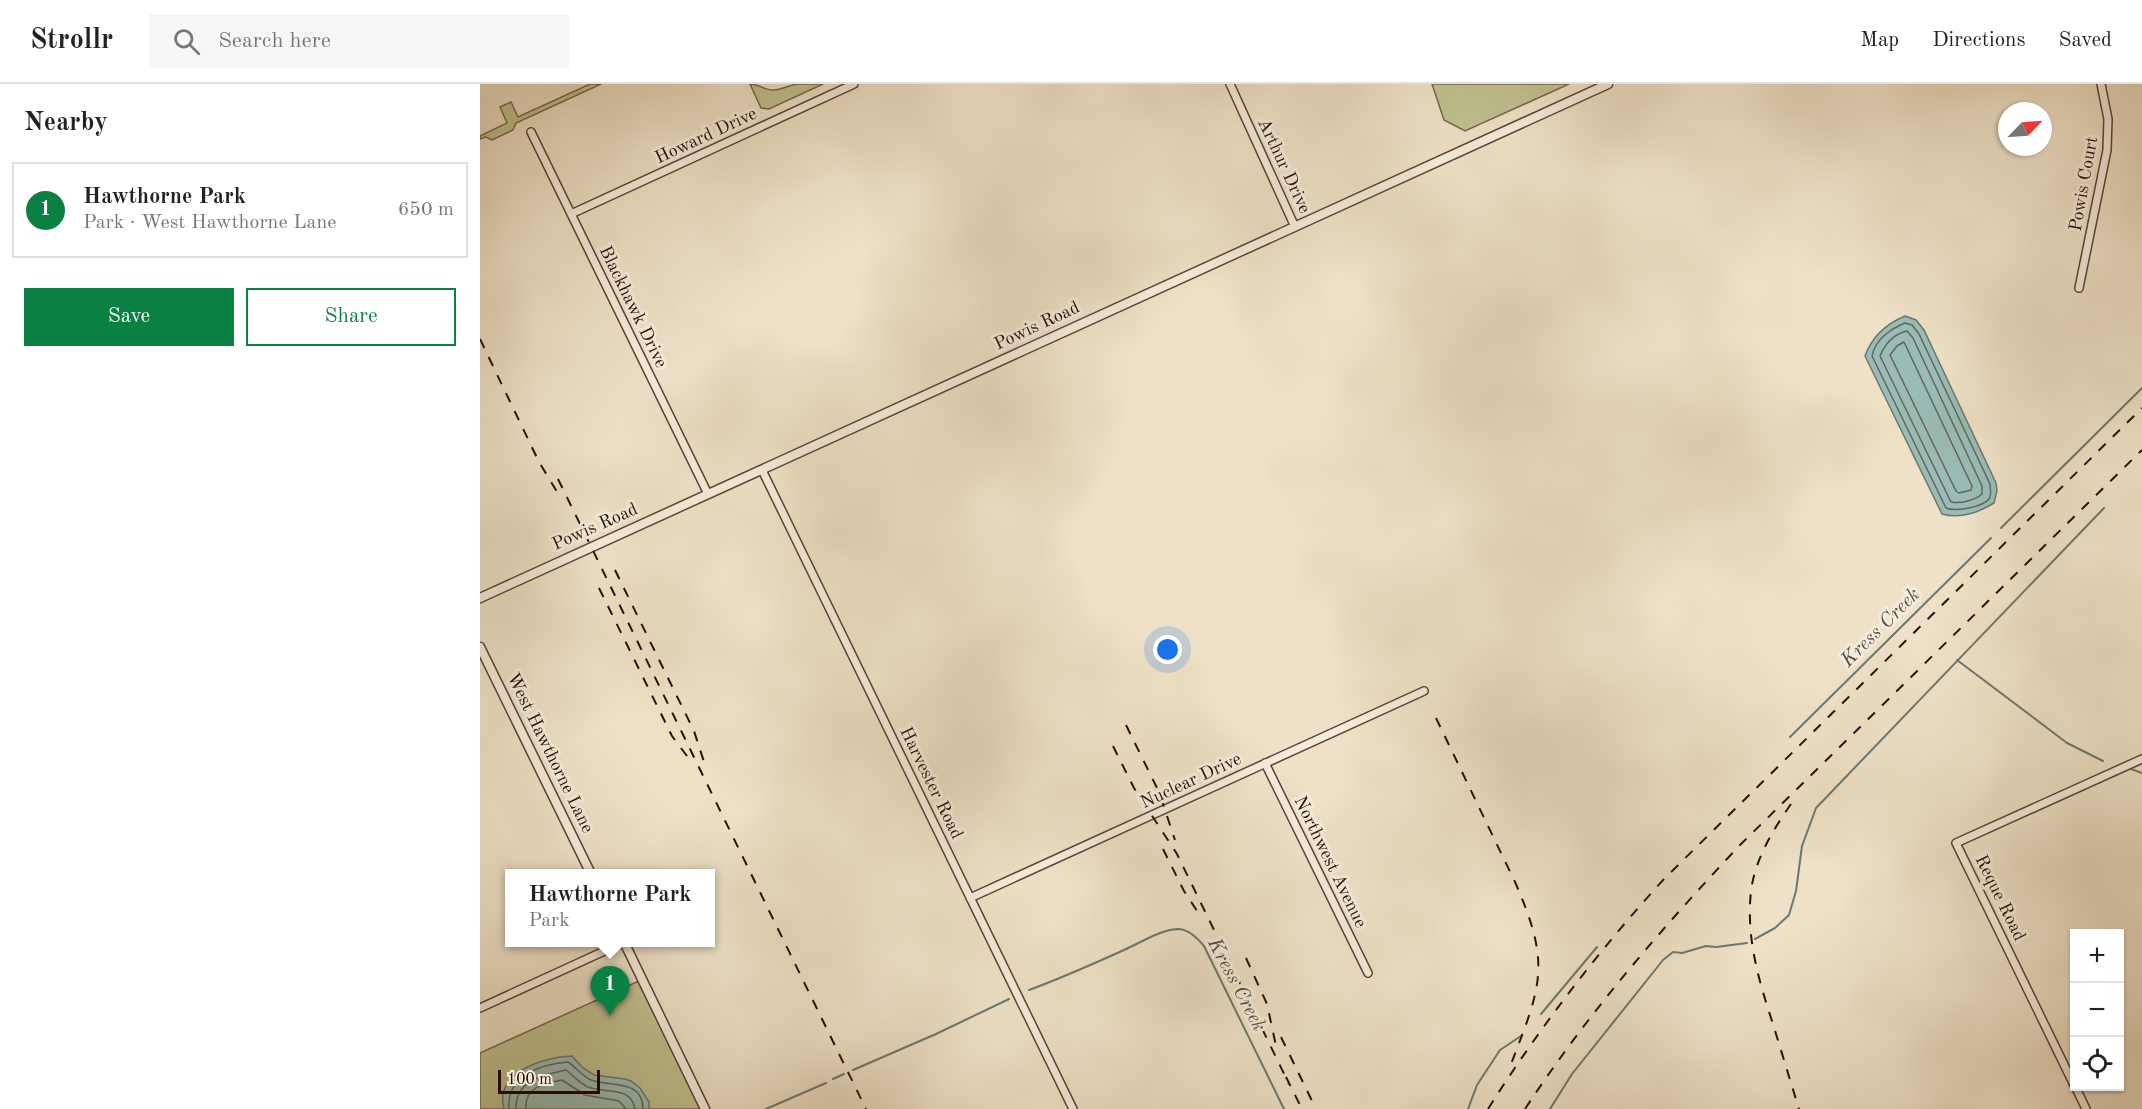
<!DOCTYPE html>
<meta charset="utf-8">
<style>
:root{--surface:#fff;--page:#f6f6f6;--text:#222;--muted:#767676;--line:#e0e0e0;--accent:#0b8043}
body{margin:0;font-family:"Old Standard TT",serif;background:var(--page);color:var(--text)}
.controls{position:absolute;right:18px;bottom:18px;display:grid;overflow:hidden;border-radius:0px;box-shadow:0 2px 4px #0004}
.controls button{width:54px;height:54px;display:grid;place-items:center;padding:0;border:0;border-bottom:2px solid var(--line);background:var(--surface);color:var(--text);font:30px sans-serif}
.compass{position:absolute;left:1518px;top:18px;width:54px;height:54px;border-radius:50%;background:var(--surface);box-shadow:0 2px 4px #0004;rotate:65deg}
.scale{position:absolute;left:18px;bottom:15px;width:102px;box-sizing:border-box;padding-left:6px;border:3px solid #2c0d03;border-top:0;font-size:16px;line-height:21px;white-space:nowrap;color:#2c0d03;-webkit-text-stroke:4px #f4ecdb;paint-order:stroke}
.you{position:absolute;left:688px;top:566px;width:21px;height:21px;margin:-15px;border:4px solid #fff;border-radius:50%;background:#1a73e8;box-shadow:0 0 0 9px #1a73e833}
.badge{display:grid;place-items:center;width:39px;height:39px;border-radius:50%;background:var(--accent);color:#fff;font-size:20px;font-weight:700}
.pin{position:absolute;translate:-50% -50px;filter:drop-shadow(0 2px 3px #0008)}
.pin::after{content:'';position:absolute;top:32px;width:21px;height:18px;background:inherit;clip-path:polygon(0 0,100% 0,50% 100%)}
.popup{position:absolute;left:25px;top:785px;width:210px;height:78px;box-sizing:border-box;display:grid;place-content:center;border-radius:0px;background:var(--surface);filter:drop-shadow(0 2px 4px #0005);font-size:20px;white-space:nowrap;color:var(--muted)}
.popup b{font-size:22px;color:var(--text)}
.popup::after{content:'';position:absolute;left:50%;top:100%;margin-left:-12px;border:12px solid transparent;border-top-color:var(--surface)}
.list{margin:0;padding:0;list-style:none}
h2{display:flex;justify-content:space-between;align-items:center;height:78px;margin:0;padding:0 24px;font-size:26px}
h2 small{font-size:20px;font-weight:400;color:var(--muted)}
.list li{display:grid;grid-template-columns:39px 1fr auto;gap:18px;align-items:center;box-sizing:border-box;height:96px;margin:0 12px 12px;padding:0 12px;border:2px solid var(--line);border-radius:0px}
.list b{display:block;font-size:22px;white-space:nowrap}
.list p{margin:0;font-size:20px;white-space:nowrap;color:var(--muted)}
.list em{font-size:20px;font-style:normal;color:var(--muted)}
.actions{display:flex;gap:12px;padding:18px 24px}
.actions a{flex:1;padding:14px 0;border:2px solid var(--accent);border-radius:0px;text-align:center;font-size:21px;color:var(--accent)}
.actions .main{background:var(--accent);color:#fff}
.icon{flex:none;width:33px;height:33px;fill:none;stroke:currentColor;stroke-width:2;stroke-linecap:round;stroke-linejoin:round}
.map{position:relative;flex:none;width:1662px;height:1025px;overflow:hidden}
header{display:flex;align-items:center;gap:36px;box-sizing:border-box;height:84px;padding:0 30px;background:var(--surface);border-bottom:2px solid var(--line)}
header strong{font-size:28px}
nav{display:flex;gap:33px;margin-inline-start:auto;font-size:21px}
.search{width:420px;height:54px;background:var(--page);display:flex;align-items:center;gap:15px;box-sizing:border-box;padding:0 21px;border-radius:0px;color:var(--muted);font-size:22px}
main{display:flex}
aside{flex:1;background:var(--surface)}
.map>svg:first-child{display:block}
.green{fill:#c0c191;stroke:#76674a;stroke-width:1.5}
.water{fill:#99bdb6;stroke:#6d776e;stroke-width:1.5}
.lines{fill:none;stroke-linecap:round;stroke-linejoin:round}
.shore{stroke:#62655c;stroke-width:1.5}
.stream{stroke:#6d776e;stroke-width:2}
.minor-casing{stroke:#5c4234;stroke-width:10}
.tertiary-casing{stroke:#5c4234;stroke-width:11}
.minor{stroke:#f4ecdb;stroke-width:7}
.tertiary{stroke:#f4ecdb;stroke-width:8}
.rail{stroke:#2c0d03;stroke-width:2;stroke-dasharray:10 10;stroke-linecap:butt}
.labels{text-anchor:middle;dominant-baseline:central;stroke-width:6;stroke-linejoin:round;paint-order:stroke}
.street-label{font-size:18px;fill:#2c0d03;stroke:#f4ecdb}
.water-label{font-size:20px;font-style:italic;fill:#524b42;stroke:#f4ecdb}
</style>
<header>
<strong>Strollr</strong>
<div class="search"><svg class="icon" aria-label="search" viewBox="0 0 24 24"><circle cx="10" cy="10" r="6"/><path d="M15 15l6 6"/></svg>Search here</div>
<nav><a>Map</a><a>Directions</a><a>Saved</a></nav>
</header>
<main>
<aside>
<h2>Nearby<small></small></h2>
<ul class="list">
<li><span class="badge">1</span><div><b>Hawthorne Park</b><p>Park · West Hawthorne Lane</p></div><em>650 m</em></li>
</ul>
<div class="actions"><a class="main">Save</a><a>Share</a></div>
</aside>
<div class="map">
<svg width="1662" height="1025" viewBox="0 0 1662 1025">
<rect width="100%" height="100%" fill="#eee1c7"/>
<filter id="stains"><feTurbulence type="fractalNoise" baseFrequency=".00333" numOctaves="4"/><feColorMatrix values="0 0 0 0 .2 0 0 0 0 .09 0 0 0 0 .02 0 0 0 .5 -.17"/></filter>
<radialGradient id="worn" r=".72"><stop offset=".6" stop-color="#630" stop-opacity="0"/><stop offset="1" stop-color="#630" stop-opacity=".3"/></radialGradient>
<path class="green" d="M110,0h11l-85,39 -3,7 -21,10 -6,-3 -6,2v-3l27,-13 -7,-16 11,-5 7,15z
M270,0c9,0 14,6 23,6 9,0 16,-5 25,-6 8,0 17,0 25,0l-54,25 -8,-1z
M952,0h137l-104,47 -21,-11z
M161,896l64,129h-225v-56z"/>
<path class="water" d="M1425,232l11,4 8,10 72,153 1,8 -3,12c-16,10 -34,16 -52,11l-77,-158c7,-20 21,-32 40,-40z
M92,972l11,12 11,7 31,4 6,2 9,7 9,14v7h-145c-10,-37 40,-52 68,-53z"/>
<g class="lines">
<path class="shore" d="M1425,239l7,2 7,9 71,150c0,5 2,11 -1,15 -6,8 -34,13 -43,9l-74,-152c3,-16 18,-27 33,-33z
M1427,247l6,7 69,148v8c-7,6 -21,10 -31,8l-71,-146c5,-12 14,-22 27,-25z
M1424,258l68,144 -1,4 -12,3 -3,-2 -66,-136 7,-9z
M29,1025c-3,-33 32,-45 59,-47 8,5 14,14 23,18 17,7 52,-2 52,29
M36,1025c-1,-29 27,-34 50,-39 7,5 13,13 22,17 17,7 43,-2 47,22
M46,1025c-2,-22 19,-26 36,-29l23,15 34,6 7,8"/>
<path class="stream" d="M1521,444l141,-140
M1477,576l110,83 36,18
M1310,653l201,-199
M1651,685l11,4
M1275,855l20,-11 14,-13 7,-24 6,-45 14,-38 288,-300
M549,906c33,-12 64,-26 95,-40 16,-7 36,-20 53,-21 12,0 20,9 27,17l80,163
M1061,930l56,-67
M373,986l83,-36 73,-35
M353,995l11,-5
M286,1025l60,-26
M988,1025l9,-24 23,-35 21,-14
M1070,1025l22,-35 91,-114 10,-8 9,1 24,-7 10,1 31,-4"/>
<defs>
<path id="minor" d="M750,0l65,143
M51,48l177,362
M91,130l283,-130
M1599,204l28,-138 1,-31 -7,-35
M282,386l311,639
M785,679l103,210
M490,814l454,-207
M0,924l144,-66
M1594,1001l-118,-242 186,-84
M1595,1002l11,23"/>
<path id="tertiary" d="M0,514l1128,-514
M0,563l111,227
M144,858l81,167"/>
</defs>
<use href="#minor" class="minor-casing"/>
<use href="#tertiary" class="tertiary-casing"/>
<use href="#minor" class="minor"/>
<use href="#tertiary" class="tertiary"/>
<path class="rail" d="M0,255l59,123 20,33
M78,395l308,630
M135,486l79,161 11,34
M119,504l73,148 18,24
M956,634l79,164c36,82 27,102 -4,182
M646,641l33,67 16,48
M633,662l21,42 43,66 112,230
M1311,720c-18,26 -36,55 -40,87 -5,46 7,87 21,130 9,29 18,59 27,88
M683,765l21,42 17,26
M766,874l21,46 9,42
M801,953l35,72
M806,993l16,32
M1008,1025c52,-82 111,-159 177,-231l477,-470
M1045,1025c63,-96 137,-181 215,-264l402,-395"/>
</g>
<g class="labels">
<g class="street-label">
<text transform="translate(226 52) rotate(-25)">Howard Drive</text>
<text transform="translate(804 82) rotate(65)">Arthur Drive</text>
<text transform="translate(1604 100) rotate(-80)">Powis Court</text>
<text transform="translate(153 223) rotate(64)">Blackhawk Drive</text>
<text transform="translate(557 242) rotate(-25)">Powis Road</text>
<text transform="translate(115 443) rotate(-24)">Powis Road</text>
<text transform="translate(70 669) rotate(64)">West Hawthorne Lane</text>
<text transform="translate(711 697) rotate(-25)">Nuclear Drive</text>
<text transform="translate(451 699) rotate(64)">Harvester Road</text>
<text transform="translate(850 778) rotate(64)">Northwest Avenue</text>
<text transform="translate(1520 814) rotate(64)">Reque Road</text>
</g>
<g class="water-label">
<text transform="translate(1401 544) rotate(-45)">Kress Creek</text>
<text transform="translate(756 901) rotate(62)">Kress Creek</text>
</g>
</g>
<rect width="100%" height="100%" filter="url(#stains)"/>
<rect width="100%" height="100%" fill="url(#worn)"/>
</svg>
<div class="controls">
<button>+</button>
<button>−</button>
<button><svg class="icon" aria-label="locate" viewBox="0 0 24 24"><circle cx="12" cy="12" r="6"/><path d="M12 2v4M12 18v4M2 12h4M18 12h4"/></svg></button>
</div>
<svg class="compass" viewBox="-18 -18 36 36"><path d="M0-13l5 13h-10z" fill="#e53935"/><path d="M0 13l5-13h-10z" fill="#767676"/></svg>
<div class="scale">100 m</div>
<div class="you"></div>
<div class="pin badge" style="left:130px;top:932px">1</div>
<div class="popup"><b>Hawthorne Park</b>Park</div>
</div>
</main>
